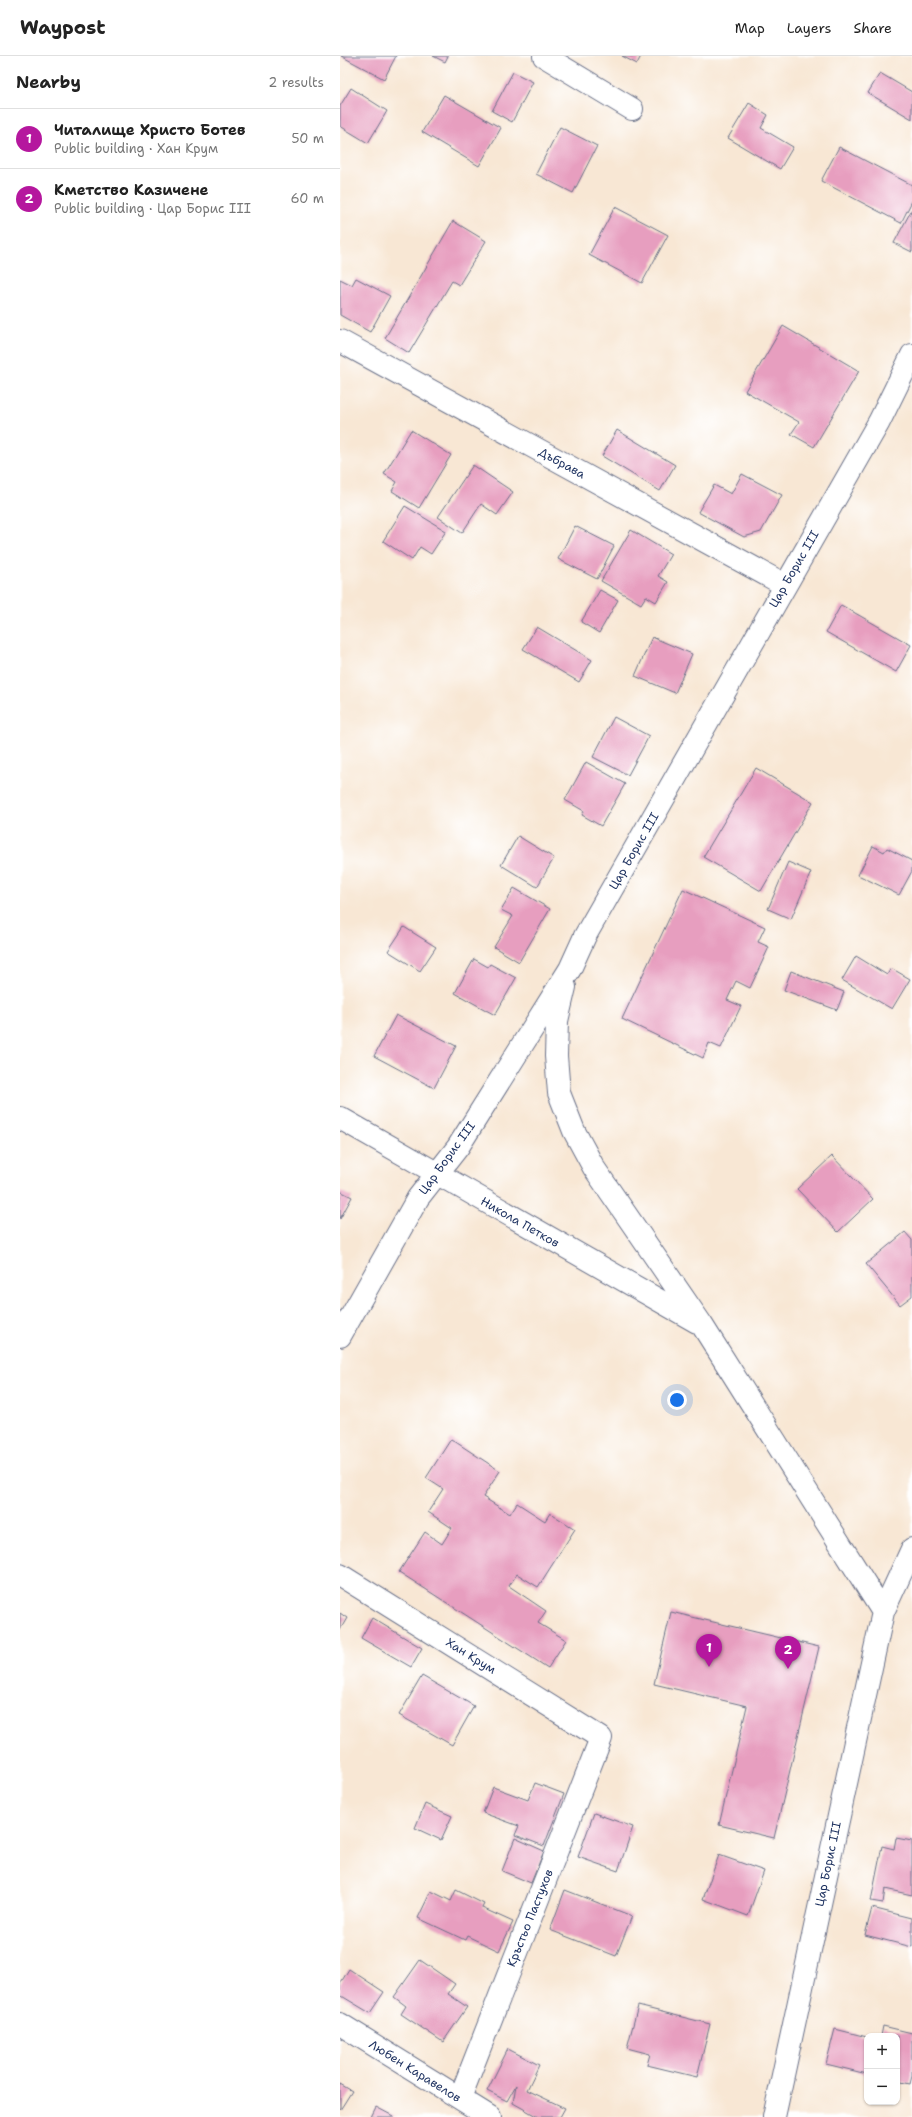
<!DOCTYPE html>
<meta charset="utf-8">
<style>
:root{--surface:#fff;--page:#f2f2f2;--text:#222;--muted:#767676;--line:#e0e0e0;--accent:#b5179e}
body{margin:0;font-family:"Shantell Sans",sans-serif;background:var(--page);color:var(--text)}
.controls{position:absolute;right:12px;bottom:12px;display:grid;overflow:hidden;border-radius:8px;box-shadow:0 1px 3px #0004}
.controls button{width:36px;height:36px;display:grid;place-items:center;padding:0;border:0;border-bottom:1px solid var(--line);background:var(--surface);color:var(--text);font:20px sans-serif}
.you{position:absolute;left:337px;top:1344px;width:14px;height:14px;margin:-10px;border:3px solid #fff;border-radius:50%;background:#1a73e8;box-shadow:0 0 0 6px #1a73e833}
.badge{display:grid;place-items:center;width:26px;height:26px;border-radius:50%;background:var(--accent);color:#fff;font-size:13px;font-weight:700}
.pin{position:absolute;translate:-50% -33px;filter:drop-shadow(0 1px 2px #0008)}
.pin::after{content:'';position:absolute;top:21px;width:14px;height:12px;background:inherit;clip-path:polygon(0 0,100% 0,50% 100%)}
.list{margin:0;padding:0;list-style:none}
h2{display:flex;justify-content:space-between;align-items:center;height:52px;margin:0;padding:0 16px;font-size:17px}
h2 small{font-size:13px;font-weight:400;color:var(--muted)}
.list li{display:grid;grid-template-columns:26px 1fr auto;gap:12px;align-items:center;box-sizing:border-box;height:60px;padding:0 16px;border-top:1px solid var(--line)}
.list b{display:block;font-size:15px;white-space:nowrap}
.list p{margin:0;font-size:13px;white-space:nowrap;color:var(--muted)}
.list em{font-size:13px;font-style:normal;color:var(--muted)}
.map{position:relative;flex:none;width:572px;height:2061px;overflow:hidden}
header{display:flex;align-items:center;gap:24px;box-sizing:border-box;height:56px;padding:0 20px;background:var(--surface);border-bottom:1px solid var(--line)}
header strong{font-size:19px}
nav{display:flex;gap:22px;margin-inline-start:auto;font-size:14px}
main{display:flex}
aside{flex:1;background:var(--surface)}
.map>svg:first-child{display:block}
.building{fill:#e79ebf}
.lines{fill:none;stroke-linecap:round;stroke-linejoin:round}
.minor-casing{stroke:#686f87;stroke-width:24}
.minor{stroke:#fff;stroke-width:22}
.labels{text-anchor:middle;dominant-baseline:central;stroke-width:3.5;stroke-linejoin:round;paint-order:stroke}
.street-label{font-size:12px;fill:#1b2f5e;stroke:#fff}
</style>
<header>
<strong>Waypost</strong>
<nav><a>Map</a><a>Layers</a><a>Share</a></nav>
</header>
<main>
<aside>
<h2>Nearby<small>2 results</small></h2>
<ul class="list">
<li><span class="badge">1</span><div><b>Читалище Христо Ботев</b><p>Public building · Хан Крум</p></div><em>50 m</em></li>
<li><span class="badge">2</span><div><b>Кметство Казичене</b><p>Public building · Цар Борис III</p></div><em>60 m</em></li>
</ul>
</aside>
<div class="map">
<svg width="572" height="2061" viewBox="0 0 572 2061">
<rect width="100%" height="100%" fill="#fff"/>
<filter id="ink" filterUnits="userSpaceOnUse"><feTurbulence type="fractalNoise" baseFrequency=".025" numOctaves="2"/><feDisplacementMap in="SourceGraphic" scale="8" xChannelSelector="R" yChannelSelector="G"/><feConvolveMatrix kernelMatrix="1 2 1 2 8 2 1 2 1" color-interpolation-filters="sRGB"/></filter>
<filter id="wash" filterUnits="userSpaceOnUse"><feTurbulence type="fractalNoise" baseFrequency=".012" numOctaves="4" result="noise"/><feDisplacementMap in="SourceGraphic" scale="16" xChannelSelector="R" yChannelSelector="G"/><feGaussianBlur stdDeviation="0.9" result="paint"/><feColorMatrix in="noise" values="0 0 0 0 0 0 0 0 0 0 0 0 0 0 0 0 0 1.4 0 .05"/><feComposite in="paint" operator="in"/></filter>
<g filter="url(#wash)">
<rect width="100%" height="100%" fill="#f8e7d4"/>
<g id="blocks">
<path class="building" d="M1,0h55l-12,23z
M93,0h15l-3,6z
M282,0h19l-4,8z
M173,16l20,10 -21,40 -20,-11z
M540,17l32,19v27l-44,-26z
M11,32l36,23 -19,32 -28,-17v-20z
M104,39l57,33 -22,38 -57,-34z
M409,47l19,12 -7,13 32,19 -13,22 -52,-31z
M220,71l37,19 -24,47 -37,-19z
M499,91l73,38v16l-11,22 -80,-42z
M275,151l53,28 -26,48 -53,-28z
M572,153v43l-18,-9z
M113,165l33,20 -27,44 -7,-4 -43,72 -24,-15z
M16,222l34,18 -20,36 -30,-17v-36l12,6z
M443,270l76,45 -45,76 -23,-13 8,-12 -54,-31z
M71,374l40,25 -32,53 -27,-17 5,-9 -13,-8z
M277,374l58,35 -15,26 -58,-35z
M133,409l40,27 -16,23 -16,-11 -19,29 -24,-16z
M402,418l40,21 -21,37 -17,5 -46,-25 16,-27 17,9z
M65,450l41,25 -15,23 -11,-7 -8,13 -29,-19z
M235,470l39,20 -17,33 -39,-20z
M291,474l40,24 -13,22 10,6 -12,20 -10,-6 -5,8 -40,-23z
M260,534l18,10 -19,33 -18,-11z
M501,549l70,40 -15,27 -70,-40z
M197,571l55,33 -13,22 -56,-33z
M312,581l40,17 -17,39 -40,-17z
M274,661l35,19 -21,39 -35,-18z
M246,706l39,22 -24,42 -19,-11 2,-4 -19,-11z
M416,712l57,34 -52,89 -58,-34z
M178,780l36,22 -17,29 -36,-22z
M533,790l11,6 3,-4 25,13v10l-13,24 -41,-20z
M448,806l23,10 -20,47 -23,-10z
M174,832l36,21 -31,53 -25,-15 19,-31 -12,-6z
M343,833l82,38 -7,15 11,5 -19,41 -14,-7 -9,19 14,6 -20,42 -12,-5 -6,15 -81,-39z
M64,871l32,20 -16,24 -32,-20z
M516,900l31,19 4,-7 19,11 -18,30 -50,-29z
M134,903l14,8 2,-3 26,14 -21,37 -40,-22z
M451,915l53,21 -7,18 -53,-20z
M56,959l60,31 -22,42 -60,-32z
M492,1100l41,43 -35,33 -41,-43z
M0,1135l12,6 -12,22z
M565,1176l7,8v56l-12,9 -34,-41z
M111,1383l49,32 -17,26 27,17 7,-11 28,18 5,-8 25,16 -37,58 -21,-13 -8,12 37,25 -8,12 28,17 -18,28 -149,-96 26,-40 17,12 10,-16 -24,-16 15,-23 -17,-11z
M331,1556l148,35 -45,191 -55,-13 28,-119 -93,-22z
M0,1557l7,5 -7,12z
M32,1562l50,30 -11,19 -50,-29z
M82,1620l52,30 -22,39 -53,-30z
M195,1727l29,11 -20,52 -29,-11 4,-9 -36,-13 10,-26 35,13z
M85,1748l27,12 -11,24 -26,-12z
M254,1757l39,14 -15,44 -40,-14z
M175,1782l29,13 -13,32 -29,-12z
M556,1782l16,3v54l-27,-6 -2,14 -12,-2 11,-55 12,3z
M379,1799l45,16 -16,45 -45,-17z
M116,1834l28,14 -2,4 31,14 -14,29 -32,-15 -2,4 -47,-22 13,-27 20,10z
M225,1834l67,26 -16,40 -66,-26z
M532,1852l40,10v29l-47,-12z
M80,1904l35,24 -7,10 19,13 -24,35 -42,-28 5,-8 -12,-9z
M9,1913l35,23 -14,21 -30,-18v-11z
M298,1950l72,18 -13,53 -50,-12 3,-11 -23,-6z
M543,1970l29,7v43l-2,8 -13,-3v-45h-16z
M495,1973l32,8v37l-41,-10z
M168,1993l31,16 -12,25 38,18 -5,9h-22l-25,-14 3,-18 -9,16 -20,-10z
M0,2028l12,7 -12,19z
M36,2051l19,10h-24z"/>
</g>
</g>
<g filter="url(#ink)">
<use href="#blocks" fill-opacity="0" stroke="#686f87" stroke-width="1"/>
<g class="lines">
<defs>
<path id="minor" d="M204,0l88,53
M0,285l445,244
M225,931l-8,34 -1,35 3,37 15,38 20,37 108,157 181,287
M0,1062l357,204
M0,1280l78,-138 40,-51 112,-178 15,-33 294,-514 33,-67
M0,1519l261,163 -141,360
M0,1968l150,93
M434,2061l109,-505 29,-63"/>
</defs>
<use href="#minor" class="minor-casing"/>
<use href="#minor" class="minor"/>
</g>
</g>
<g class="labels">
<g class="street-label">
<text transform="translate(222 407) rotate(29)">Дъбрава</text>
<text transform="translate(454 513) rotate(-60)">Цар Борис III</text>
<text transform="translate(294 795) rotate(-60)">Цар Борис III</text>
<text transform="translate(107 1102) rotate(-54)">Цар Борис III</text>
<text transform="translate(180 1166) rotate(30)">Никола Петков</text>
<text transform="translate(131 1600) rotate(32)">Хан Крум</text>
<text transform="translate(488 1808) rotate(-78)">Цар Борис III</text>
<text transform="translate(190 1862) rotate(-68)">Кръстьо Пастухов</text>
<text transform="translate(75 2015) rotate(32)">Любен Каравелов</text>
</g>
</g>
</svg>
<div class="controls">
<button>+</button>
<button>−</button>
</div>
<div class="you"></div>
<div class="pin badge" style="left:369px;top:1611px">1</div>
<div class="pin badge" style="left:448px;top:1613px">2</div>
</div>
</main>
